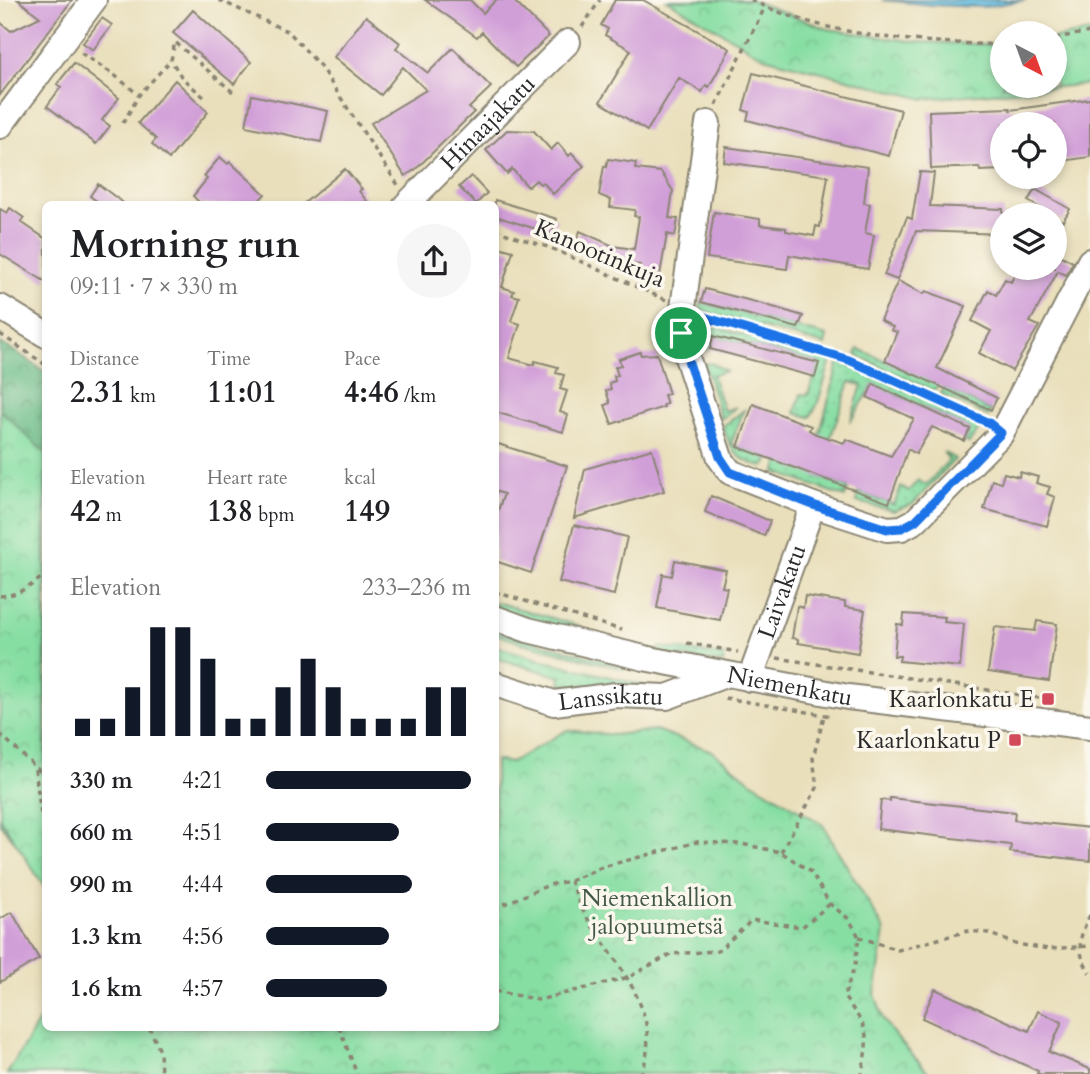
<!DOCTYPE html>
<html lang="en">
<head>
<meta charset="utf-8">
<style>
	body { margin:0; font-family:Cardo,serif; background:#f6f6f6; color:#202124; height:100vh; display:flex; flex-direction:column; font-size:26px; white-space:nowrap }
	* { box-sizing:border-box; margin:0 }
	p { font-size:23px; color:#757577 }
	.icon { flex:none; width:38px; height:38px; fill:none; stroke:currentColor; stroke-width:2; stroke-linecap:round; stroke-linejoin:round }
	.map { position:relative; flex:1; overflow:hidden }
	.side { position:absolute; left:42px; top:201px; width:457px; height:830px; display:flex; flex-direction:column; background:#fff; border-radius:10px; box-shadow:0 4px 10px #0003 }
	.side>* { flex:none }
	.needle { width:46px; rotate:139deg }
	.tools { position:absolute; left:990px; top:21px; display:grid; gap:14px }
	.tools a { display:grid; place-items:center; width:77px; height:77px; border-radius:50%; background:#fff; box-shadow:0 4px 10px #0003; font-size:35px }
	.pin { position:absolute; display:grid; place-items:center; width:60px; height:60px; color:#fff; margin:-30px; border:4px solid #fff; border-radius:50%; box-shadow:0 2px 7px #0007 }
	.round { display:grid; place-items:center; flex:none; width:74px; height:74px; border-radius:37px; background:#f6f6f6 }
	.headline { display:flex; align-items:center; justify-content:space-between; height:119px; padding:0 28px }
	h1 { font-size:38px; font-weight:700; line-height:52px }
	.metrics { display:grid; grid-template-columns:repeat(3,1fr); gap:10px; height:119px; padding:7px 28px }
	.metrics div { display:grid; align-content:center }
	.metrics b { font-size:30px; font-weight:700 }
	.metrics small { font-size:19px; font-weight:400 }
	.metrics p { font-size:19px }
	.chart { height:196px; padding:14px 28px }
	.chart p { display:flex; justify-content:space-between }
	.chart svg { width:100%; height:126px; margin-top:7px; stroke:#111827; stroke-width:6 }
	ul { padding:0 28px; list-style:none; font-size:23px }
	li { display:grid; grid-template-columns:112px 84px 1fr; align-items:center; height:52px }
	li i { height:18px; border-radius:9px; background:#111827 }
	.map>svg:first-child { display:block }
	.grass { fill:url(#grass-dots); stroke:#588467; stroke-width:2 }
	.forest { fill:url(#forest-crowns); stroke:#4c745a; stroke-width:2 }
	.park { fill:url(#park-crowns); stroke:#588467; stroke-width:2 }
	.water { fill:url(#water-waves); stroke:#477486; stroke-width:2 }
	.building { fill:#d19fd8 }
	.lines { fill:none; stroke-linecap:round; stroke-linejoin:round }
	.minor-casing { stroke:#8a8573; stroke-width:28 }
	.path { stroke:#8a8573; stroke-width:3.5; stroke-dasharray:5 5; stroke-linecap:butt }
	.minor { stroke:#fff; stroke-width:24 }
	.route-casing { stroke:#fff; stroke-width:14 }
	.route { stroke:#1a73e8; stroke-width:9 }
	.poi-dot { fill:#d1495b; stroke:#fbf7ec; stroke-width:2.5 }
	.labels { text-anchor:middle; stroke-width:7; stroke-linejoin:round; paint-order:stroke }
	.street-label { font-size:24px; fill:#2b2b2b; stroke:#fbf7ec }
	.poi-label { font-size:24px; fill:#2b2b2b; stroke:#fbf7ec; text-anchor:end }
	.park-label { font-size:24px; fill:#425849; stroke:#fbf7ec }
</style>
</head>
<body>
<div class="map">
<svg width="1090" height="1074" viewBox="0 0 1090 1074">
	<defs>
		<pattern id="grass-dots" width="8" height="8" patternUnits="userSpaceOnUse" patternTransform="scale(1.75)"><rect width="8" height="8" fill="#86dea3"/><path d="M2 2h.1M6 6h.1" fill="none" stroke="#74bf8c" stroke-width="1.8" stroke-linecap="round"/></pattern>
		<pattern id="forest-crowns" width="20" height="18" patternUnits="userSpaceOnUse" patternTransform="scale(1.75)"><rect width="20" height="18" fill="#6cbd89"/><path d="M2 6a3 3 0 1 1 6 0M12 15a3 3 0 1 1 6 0" fill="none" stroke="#599a70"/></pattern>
		<pattern id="park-crowns" width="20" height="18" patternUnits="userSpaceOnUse" patternTransform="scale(1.75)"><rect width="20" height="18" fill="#86dea3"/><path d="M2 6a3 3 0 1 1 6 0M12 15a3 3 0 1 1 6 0" fill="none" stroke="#74bf8c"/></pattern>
		<pattern id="water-waves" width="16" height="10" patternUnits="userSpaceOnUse" patternTransform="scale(1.75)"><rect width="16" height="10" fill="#63bde0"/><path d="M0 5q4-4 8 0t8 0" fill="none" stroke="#529ab6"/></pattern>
	</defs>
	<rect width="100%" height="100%" fill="#fbf7ec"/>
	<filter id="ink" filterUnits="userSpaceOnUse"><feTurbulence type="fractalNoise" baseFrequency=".0143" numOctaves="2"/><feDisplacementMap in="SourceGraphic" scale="14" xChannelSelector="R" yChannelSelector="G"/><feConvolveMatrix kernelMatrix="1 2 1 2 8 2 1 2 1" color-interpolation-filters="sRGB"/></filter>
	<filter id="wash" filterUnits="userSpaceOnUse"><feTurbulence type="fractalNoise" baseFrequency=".00686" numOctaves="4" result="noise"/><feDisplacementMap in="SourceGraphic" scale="28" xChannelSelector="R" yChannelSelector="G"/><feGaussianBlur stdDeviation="1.57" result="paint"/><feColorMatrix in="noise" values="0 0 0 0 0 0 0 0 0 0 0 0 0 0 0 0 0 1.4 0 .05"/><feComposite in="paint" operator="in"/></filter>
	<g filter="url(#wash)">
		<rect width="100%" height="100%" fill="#e9dfbb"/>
		<path class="grass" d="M701 302 827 336 825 345 700 310Z
			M698 322 831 360 817 405 810 417 795 413 801 394 808 395 819 363 714 336 710 349 701 350 695 334Z
			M858 349 939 384 934 391 856 355Z
			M839 361 853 367 983 424 969 443 964 441 970 429 874 384 850 422 862 385 850 382 817 476 848 488 845 497 776 472 778 462 812 463Z
			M704 363 713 364 726 371 712 375 724 411 736 407 721 419Z
			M944 387 991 411 988 416 941 394Z
			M744 410 731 444 768 458 767 463 763 467C736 459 731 452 723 426Z
			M943 452 955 459 913 504 894 511 857 502 858 492 894 505 901 487 909 491 918 480 926 485 949 460Z
			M495 602 580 626 578 633 495 609Z
			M495 631 626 666 625 669 522 643 495 634Z
			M495 646 545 661 651 687 600 688 560 684 561 677 495 658Z
			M660 647 724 656 723 663 658 653Z"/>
		<path class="forest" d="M0 343 21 355 46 373V851L25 854 0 824Z"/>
		<path class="park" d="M667 0H751L828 29 916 42 1003 45V86H1055V38L1090 32V84L924 99 764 57Z
			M0 410 45 453V888L0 818Z
			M567 730 614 735 656 730 712 751 751 781 822 824 885 931 875 994 883 1019 895 1036 930 1074H7L45 1011 46 1027H495V760L510 763Z"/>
		<path class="water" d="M882 0H1026L983 7 933 5Z"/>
		<g id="blocks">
			<path class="building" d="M18 0H72L0 95V22L11 31 40 17Z
				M425 0H470L483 13 496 0H513L549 36 516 67 482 32 477 37Z
				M615 0H643L730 49 709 87 706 85 702 92 679 78 647 131 600 102 631 50 605 35 608 29 601 25Z
				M193 10 251 62 234 84 173 33Z
				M366 16 400 43 396 48 428 73 453 48 491 87 469 108 474 112 416 169 405 176 371 123 426 90 403 67 381 95 334 57Z
				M102 18 112 25 93 50 83 43Z
				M74 63 119 98 102 120 110 126 96 144 47 106 61 87 57 84Z
				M753 73 901 110 889 156 747 120 749 112 743 110Z
				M175 80 208 112 169 159 152 144 156 139 138 123Z
				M252 95 328 111 321 142 246 126Z
				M1090 99V157L1055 162V124H1003L1001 170 980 171 979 167 931 169 929 111 1010 108V110Z
				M507 130 534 131 551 150 558 143 569 156 572 153 584 166 553 194 543 182 540 184 536 180 528 187 512 169 507 174 486 150Z
				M726 147 868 167 864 203 870 204 865 233 874 235 868 269 789 255 787 269 707 258 714 212 760 219V225L786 228V231L814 236 816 226 820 227 828 176 724 162Z
				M220 157 228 164 230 162 265 194 255 205H202L193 196 207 179 204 176Z
				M608 159 636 163 635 169 661 172 673 191 669 218 678 219 675 236 667 234 660 275 639 272 640 265 613 261 575 243 580 231 613 246 634 249 639 217 634 216 635 210 610 207 611 200 599 195 604 166 606 167Z
				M345 169 362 189 359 191 370 205H302Z
				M920 172 934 173 930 206 1003 209V234L916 231 897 280 884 275 907 217 912 219Z
				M471 176 487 193 476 204 459 187Z
				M98 184 126 205H102L90 196Z
				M1035 189 1070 209 1063 221 1028 201Z
				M495 200 557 219 552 234 495 216Z
				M10 208 24 218 21 222 46 239V282L0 254V209L7 213Z
				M495 246 513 251 502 287 514 291 512 295 519 297 511 321 520 324 509 358 534 365 535 361 558 367 556 373 564 375 560 389 567 391 560 412 568 415 563 432 495 412Z
				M1055 253 1073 262 1066 275 1058 271 1030 322 1039 326 1012 371 979 353 991 331 972 321 988 290 996 295 1005 279 1011 282 1018 268H1055Z
				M898 281 924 294 926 291 966 306 937 368 997 398 991 410 885 361 897 332 891 330 893 327 880 320Z
				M705 289 763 304 803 316 798 328 701 302Z
				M713 336 819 363 815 377 710 349Z
				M640 352 641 355 657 354 669 394 664 395 667 404 663 405 664 407 612 424 605 405 610 403 606 391 611 389 609 383 615 381 614 376 618 375 615 367 621 365 619 359Z
				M873 384 970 429 964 441 932 427 916 454 908 449 889 503 738 447 753 404 811 426 809 430 816 434 844 443 846 439 891 456 914 419 867 397Z
				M495 443 567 466 531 573 495 561V518L504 494 495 491Z
				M652 449 664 491 574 518 585 469Z
				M1020 472 1038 477 1036 483 1050 487 1047 494 1055 497 1047 526 984 509 992 480 1001 483 1004 473 1019 477Z
				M711 496 770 521 764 536 705 512Z
				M574 525 627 537 614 595 559 582Z
				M675 560 726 570 722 587 727 588 720 620 657 608 663 574 672 576Z
				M805 596 845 602V607L865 610 858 653 798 643V639L792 638 797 606 803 608Z
				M904 614 945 617 944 622 964 624 960 667 899 661 900 656H894L897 624 903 625Z
				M1037 621 1057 624 1049 681 988 672 995 627 1035 631Z
				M890 798 1015 812 1014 820 1090 828V861L1010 852 1011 845 878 829 881 800 890 801Z
				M12 912 39 959 0 982V919Z
				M935 989 1029 1031 1038 1011 1062 1022 1049 1052 1090 1069V1074H1037L1038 1071 922 1018Z"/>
		</g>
	</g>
	<g filter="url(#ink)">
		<use href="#blocks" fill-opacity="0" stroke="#8a8573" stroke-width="2"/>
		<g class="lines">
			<g class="minor-casing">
				<g id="minor">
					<path d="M708 123 683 308 682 333 686 354 720 458 730 472 813 505 887 529 902 528 915 521 1001 434 1090 261"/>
					<path d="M0 126 94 0"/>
					<path id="s1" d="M406 205 568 42"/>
					<path d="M0 307 46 335"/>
					<path id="s2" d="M495 618 528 630 644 658 848 697 1090 727"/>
					<path id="s3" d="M750 679 813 505"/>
					<path id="s4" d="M495 684 554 703 616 695 667 697 725 675"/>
				</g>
			</g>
			<path class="path" d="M219 0 289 32 320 66 398 185
				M751 0C830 38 916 42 1003 45
				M582 27 600 0
				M1055 38 1090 32
				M81 53 113 74 139 95
				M204 97 182 78 171 60 175 42 234 93
				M716 105 765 7
				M123 123 139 95 171 60
				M495 230 551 248 666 300
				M701 316 849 360 985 422
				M0 334 46 365
				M495 592 622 630
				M0 596C19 595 31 586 46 574
				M687 643 738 652
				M777 658 1053 700
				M725 698 831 716
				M0 734 46 777
				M35 769 41 814 46 823
				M781 852 817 788 813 758 824 716
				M570 881 602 867 697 842 741 844 781 852 811 872 830 904 849 919 859 937 855 964 844 997C870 1032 869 1031 862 1074
				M495 908 549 885 570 881C576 892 579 905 586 916 615 964 666 1013 641 1074
				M1090 915C1078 939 1076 950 1090 973
				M859 937 898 950 968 931 988 933 1015 944 1049 949 1090 946
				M495 991 539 1000 629 977 671 954 718 951 752 920 802 927 830 904
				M149 1027 160 1051 161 1074
				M339 1027 357 1074"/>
			<use href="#minor" class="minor"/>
		</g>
	</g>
	<g class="lines" filter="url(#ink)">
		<g class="route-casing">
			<path id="route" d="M683 308 694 314 849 360 989 423 1001 433 915 521 902 528 887 529 813 505 730 472 720 457 686 354 681 333Z"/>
		</g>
		<use href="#route" class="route"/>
	</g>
	<g class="poi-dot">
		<rect x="1041" y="692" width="14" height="14" rx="3.5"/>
		<rect x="1008" y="733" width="14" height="14" rx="3.5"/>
	</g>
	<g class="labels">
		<g class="street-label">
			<text dy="8" stroke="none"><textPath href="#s1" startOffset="116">Hinaajakatu</textPath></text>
			<text transform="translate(600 253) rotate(23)" y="8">Kanootinkuja</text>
			<text dy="8" stroke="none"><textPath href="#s3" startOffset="93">Laivakatu</textPath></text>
			<text dy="8" stroke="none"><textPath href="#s2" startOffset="303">Niemenkatu</textPath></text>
			<text dy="8" stroke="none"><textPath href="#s4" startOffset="119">Lanssikatu</textPath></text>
		</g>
		<g class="poi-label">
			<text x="1034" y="707">Kaarlonkatu E</text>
			<text x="1001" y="748">Kaarlonkatu P</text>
		</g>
		<g class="park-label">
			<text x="657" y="906">Niemenkallion<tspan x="657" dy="28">jalopuumetsä</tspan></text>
		</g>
	</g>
</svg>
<div class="tools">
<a><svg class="needle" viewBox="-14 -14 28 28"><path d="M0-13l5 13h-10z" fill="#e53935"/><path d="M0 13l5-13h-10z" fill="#757577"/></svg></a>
<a><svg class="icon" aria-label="locate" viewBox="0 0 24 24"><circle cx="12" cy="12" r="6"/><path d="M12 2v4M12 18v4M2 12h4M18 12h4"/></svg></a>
<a><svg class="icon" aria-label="layers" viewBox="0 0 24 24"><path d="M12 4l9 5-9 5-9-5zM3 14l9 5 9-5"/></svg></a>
</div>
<div class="pin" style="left:681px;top:333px;background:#1e9e55"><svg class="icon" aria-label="arrive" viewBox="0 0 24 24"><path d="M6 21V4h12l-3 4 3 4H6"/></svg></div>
<section class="side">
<div class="headline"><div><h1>Morning run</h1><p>09:11 · 7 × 330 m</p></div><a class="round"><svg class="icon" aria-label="share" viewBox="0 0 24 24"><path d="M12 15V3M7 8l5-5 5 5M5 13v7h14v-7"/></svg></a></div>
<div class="metrics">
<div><p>Distance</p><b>2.31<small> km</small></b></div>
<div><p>Time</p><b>11:01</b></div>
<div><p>Pace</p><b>4:46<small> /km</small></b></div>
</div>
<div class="metrics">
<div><p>Elevation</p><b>42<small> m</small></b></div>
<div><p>Heart rate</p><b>138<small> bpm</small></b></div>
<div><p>kcal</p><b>149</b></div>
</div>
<div class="chart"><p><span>Elevation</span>233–236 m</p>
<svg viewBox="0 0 160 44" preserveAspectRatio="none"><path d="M5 44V38M15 44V38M25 44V27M35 44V6M45 44V6M55 44V17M65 44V38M75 44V38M85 44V27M95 44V17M105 44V27M115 44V38M125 44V38M135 44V38M145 44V27M155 44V27"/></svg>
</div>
<ul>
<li><b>330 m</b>4:21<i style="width:100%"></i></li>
<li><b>660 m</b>4:51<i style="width:65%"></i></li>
<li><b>990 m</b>4:44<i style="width:71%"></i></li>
<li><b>1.3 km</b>4:56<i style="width:60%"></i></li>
<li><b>1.6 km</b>4:57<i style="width:59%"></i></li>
</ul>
</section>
</div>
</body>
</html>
